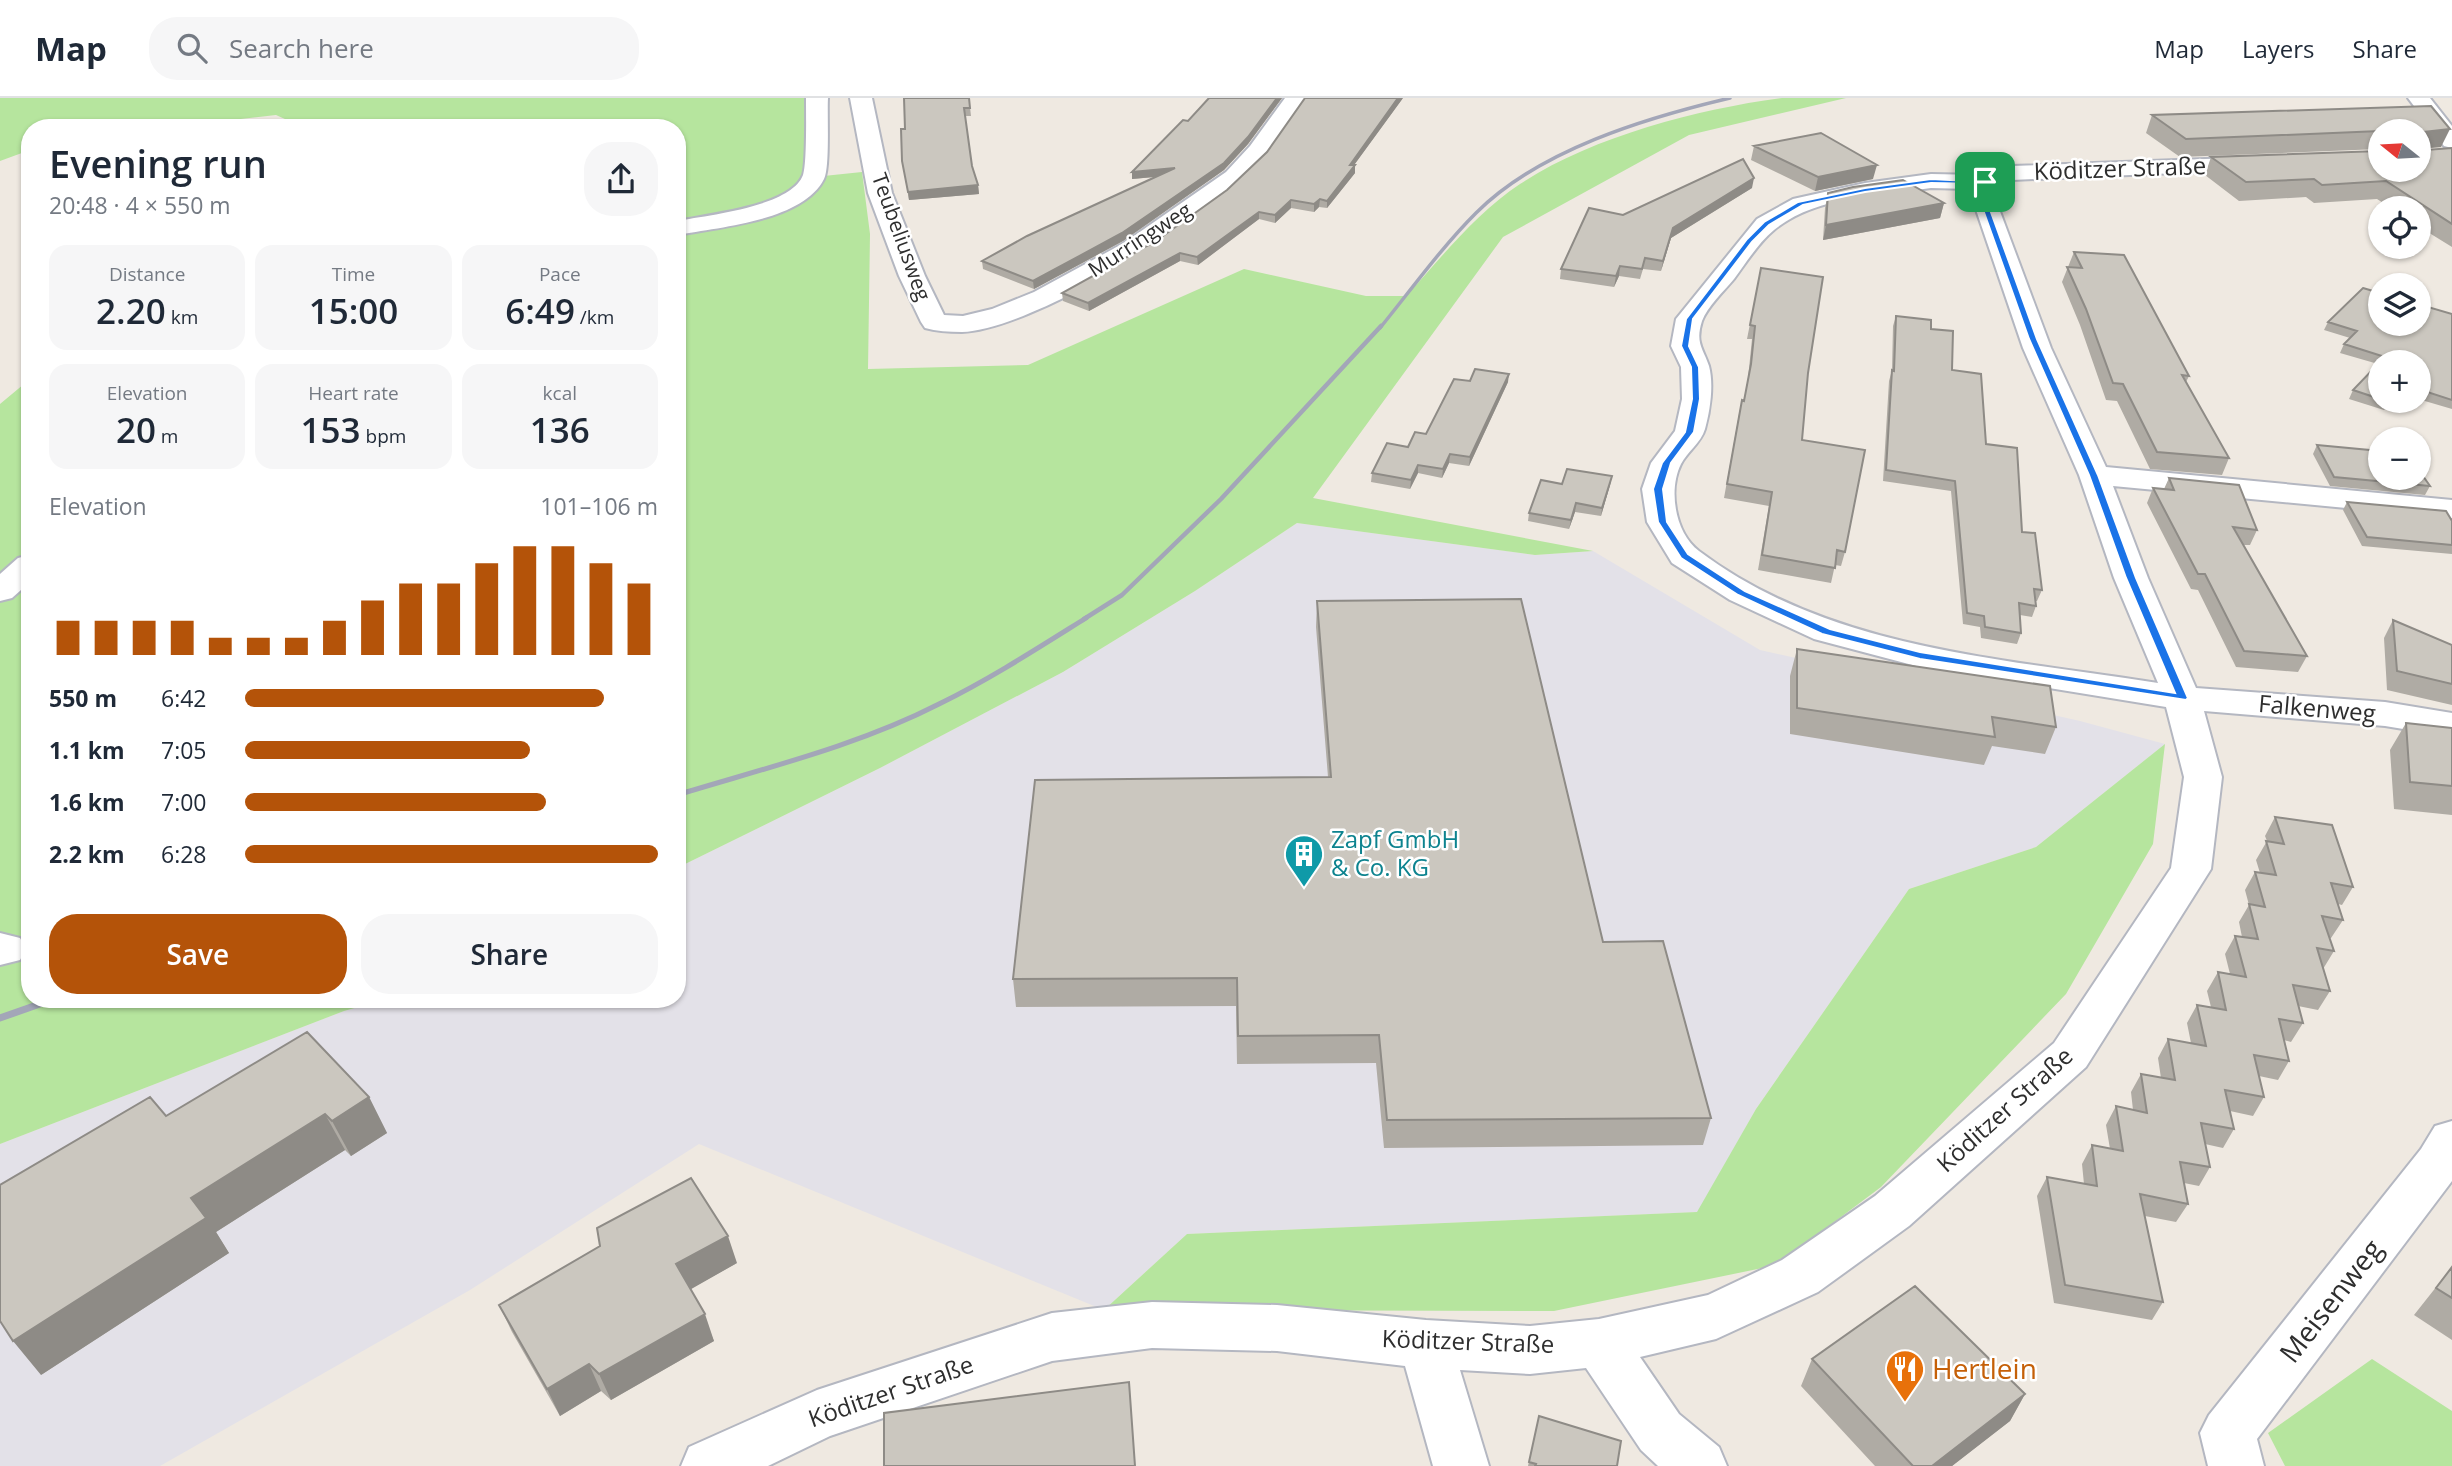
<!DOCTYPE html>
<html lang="en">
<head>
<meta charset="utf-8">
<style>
	body { margin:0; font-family:"Open Sans",sans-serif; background:#f6f6f7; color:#1f2937; height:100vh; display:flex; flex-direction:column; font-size:26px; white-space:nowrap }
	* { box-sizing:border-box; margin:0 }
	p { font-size:23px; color:#747a83 }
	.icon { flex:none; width:38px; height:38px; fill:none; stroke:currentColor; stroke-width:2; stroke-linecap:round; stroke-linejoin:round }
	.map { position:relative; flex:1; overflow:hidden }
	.sheet { position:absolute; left:21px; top:21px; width:665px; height:889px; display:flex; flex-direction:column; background:#fff; border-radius:28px; box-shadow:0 2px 5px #0004 }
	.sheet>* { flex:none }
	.needle { width:46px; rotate:288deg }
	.controls { position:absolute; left:2368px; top:21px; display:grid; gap:14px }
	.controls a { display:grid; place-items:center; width:63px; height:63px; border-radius:50%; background:#fff; box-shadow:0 2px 5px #0004; font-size:35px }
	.pin { position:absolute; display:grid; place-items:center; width:60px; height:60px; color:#fff; margin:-30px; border-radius:14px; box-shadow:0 4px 10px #0006 }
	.round { display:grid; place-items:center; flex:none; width:74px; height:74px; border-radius:28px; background:#f6f6f7 }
	.headline { display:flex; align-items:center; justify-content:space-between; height:119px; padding:0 28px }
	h1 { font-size:38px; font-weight:600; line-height:52px }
	.metrics { display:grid; grid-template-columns:repeat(3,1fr); gap:10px; height:119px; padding:7px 28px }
	.metrics div { display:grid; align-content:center; border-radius:18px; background:#f6f6f7; text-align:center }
	.metrics b { font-size:35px; font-weight:600 }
	.metrics small { font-size:19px; font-weight:400 }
	.metrics p { font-size:19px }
	.chart { height:196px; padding:14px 28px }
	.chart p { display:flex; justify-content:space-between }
	.chart svg { width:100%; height:126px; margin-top:7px; stroke:#b45309; stroke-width:6 }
	.button { display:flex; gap:14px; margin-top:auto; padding:14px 28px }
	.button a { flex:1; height:80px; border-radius:28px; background:#b45309; color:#fff; font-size:28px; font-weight:600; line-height:80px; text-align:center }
	.button a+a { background:#f6f6f7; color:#1f2937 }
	ul { padding:0 28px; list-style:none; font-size:23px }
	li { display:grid; grid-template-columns:112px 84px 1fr; align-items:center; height:52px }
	li i { height:18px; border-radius:9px; background:#b45309 }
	header { display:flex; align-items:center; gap:42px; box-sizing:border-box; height:98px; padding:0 35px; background:#fff; border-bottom:2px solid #e0e1e3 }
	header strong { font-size:33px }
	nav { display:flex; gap:38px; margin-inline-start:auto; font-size:24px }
	.search { width:490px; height:63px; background:#f6f6f7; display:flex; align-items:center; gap:18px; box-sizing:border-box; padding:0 24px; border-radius:28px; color:#747a83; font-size:26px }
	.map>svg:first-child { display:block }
	.industrial { fill:#e3e1e8 }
	.green { fill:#b6e59e }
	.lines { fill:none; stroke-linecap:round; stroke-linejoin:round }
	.street-casing { stroke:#b4b7c1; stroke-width:4 }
	.street { fill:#fff; fill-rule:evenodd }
	.rail-far3 { stroke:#a3a6b8; stroke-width:3.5 }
	.rail-far2 { stroke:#a3a6b8; stroke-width:4.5 }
	.rail-far1 { stroke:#a3a6b8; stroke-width:5 }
	.rail { stroke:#a3a6b8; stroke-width:7 }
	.wall { fill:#afaba4 }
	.shaded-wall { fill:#8e8b86 }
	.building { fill:#cbc7bf; stroke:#8e8b86; stroke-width:2 }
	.route { fill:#1a73e8; stroke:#fff; stroke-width:2; fill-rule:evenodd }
	.labels { text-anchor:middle; stroke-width:5; stroke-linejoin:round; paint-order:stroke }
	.far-street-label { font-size:21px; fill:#2e2e2e; stroke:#fff }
	.street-label { font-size:24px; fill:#2e2e2e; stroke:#fff }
	.culture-label { font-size:24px; fill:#0d838f; stroke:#fff; text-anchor:start }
	.near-street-label { font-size:28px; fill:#2e2e2e; stroke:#fff }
	.near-food-label { font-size:28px; fill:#c56008; stroke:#fff; text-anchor:start }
</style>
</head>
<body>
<header>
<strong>Map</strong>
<div class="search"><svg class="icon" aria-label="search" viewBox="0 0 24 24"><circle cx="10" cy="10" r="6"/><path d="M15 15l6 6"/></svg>Search here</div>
<nav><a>Map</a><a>Layers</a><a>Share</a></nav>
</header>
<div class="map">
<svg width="2452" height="1368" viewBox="0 0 2452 1368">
	<rect width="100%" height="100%" fill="#efe9e1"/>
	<path class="industrial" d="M1297 425 1535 457 1593 453 1760 552 2080 623 2165 646 2036 749 1909 791 1756 1011 1698 1114 1187 1136 1104 1212 699 1046 470 1192 160 1368H0V1046L344 913 386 901H677V770L880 670 1063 574 1195 493Z"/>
	<path class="green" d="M0 0H817L814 79 862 74 870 136 868 271 1028 267 1244 171 1366 198H1406C1442 159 1476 115 1520 86 1591 39 1698 11 1782 0 1802 0 1825 0 1846 0L1689 37 1503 139 1313 400 1593 453 1535 457 1297 425 1195 493 1063 574 880 670 677 770V30H453L441 21 406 30H305L276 17 161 30H30V52L0 63Z
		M30 281V456L0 481V306Z
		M30 467V901H386L344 913 0 1046V493Z
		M2165 646 2153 746 2066 896 1881 1089 1777 1167 1554 1213 1104 1212 1187 1136 1697 1114 1756 1011 1909 791 2036 749Z
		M2372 1261 2452 1313V1368H2285L2268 1335Z"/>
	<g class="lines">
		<g class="street-casing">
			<path id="street" d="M806 0H828C827 16 830 70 824 81 803 123 719 129 677 137V123C707 117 791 109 803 77 807 65 806 16 806 0Z
				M850 0H872L892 95 925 178 944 217 963 218 992 211 1034 194 1124 145 1226 74 1250 48 1285 0H1307C1289 26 1272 55 1249 77 1201 127 1030 232 962 234 949 234 936 233 925 230L921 224 899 178 868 95Z
				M2408 0H2430L2452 28V50L2444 48Z
				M2261 59 2269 61 2272 66 2269 71 2012 82 2000 84 1992 92 2051 250 2106 369 2452 402V420L2113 388 2148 480 2196 590 2385 604 2452 615V639L2385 628 2204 613 2222 679 2211 771 2086 969 1909 1128 1818 1194 1716 1241 1640 1259 1679 1316 1719 1349 1727 1368H1658L1641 1352 1586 1270 1530 1276 1460 1272 1489 1368H1433L1405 1268 1277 1253 1152 1250 1052 1263 830 1338 768 1368H681L689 1349 817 1292 1052 1215 1152 1204 1277 1207 1426 1222 1530 1228 1599 1221 1708 1197 1782 1162 1875 1098 2054 945 2171 770 2184 679 2166 609 1920 569 1814 541 1730 502 1672 465 1647 424 1642 391 1651 365 1675 333 1682 301 1681 269 1671 248 1676 221 1757 121 1793 101 1865 85 1931 76 1981 77 1985 73 2012 68ZM1931 90 1969 91 2023 250 2079 377 2114 480 2158 585C2002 560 1830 552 1699 453 1675 435 1668 392 1681 366 1687 354 1701 345 1705 331 1710 313 1714 287 1709 268 1703 250 1695 245 1702 223 1707 209 1724 193 1734 181 1746 165 1758 145 1774 132 1815 98 1881 97 1931 90Z
				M30 457V484L12 500 0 503V476L18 460Z
				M0 835 20 840 26 851 20 862 0 867Z
				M2452 1023V1083L2257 1341 2264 1368H2208L2200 1335 2209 1317 2421 1051 2435 1028Z"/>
		</g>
		<use href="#street" class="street"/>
		<path class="rail-far3" d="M1380 230C1411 192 1441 150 1476 115 1539 52 1645 20 1730 0"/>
		<path class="rail-far2" d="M1084 521 1122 497 1221 401 1381 228"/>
		<path class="rail-far1" d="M677 697C765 670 857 648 939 606 990 581 1038 550 1086 520"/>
		<path class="rail" d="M0 920 54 901"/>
	</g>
	<path class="wall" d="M969 0 971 18H965L972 68 978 87 979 96 909 102 902 63 905 31Z
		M1209 0H1282L1248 46 1224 72 1123 143 1034 191 983 171 982 163 1155 79 1132 81V74L1188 23Z
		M1403 0 1354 67H1355V75L1327 110 1319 109 1314 114 1291 110 1275 125 1259 121 1198 167 1180 163 1089 213 1063 203 1062 195 1156 143Z
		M2431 8 2441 49 2425 50 2426 52 2452 50V149L2418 128V110H2391L2377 101 2314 105 2306 99 2239 103 2205 77 2211 59 2380 72 2418 33H2380V51L2180 59 2146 35 2152 17Z
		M1754 48 1873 81 1815 93 1751 62Z
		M1752 90 1671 140 1661 173 1643 171 1640 181 1619 178 1614 189 1560 181 1561 171 1623 117Z
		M1828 95 1944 105 1940 120 1823 142 1825 110Z
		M2074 154 2189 278 2186 284 2229 360 2222 377 2150 371 2117 303 2106 302 2080 227 2062 184Z
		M1761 170 1808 275 1802 342 1845 454 1841 468 1835 467 1831 485 1758 472 1769 408 1724 400 1739 316 1742 302H1744L1748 280 1752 241H1747Z
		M2452 216V311L2418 301V264H2380V303H2392L2384 312 2349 301 2353 292 2378 266 2340 255 2344 246 2350 240 2324 232 2328 224Z
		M1896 218 1931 231 1952 272 1986 346 2022 434 2042 492 2037 503H2036V508L2032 519 2020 517 2021 535 2017 546 1981 540 1980 529 1963 526 1951 393 1883 383 1889 283 1892 272 1893 228Z
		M1470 283 1508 284 1469 368 1449 365 1442 380 1418 375 1410 391 1371 384 1372 375 1426 336Z
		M2317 347 2430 388 2425 397 2330 388 2313 356Z
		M1612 378 1610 387 1601 418 1575 414 1569 431 1528 423 1529 415Z
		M2169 380 2257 432 2250 447H2243L2307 558 2298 574 2236 569 2198 492 2191 491 2147 405 2153 390 2164 391Z
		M2347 404 2452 423V456L2362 448 2343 412Z
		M1317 503 1603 844 1711 1020 1703 1047 1384 1050 1376 965 1237 966 1236 908 1016 909 1013 881 1328 679 1316 529Z
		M2393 522 2452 547V607L2387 592 2384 540Z
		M1797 551 2056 629 2045 656 1992 648 1984 667 1790 636V578Z
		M2406 625 2452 630V717L2394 711 2390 652Z
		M2275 719 2353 789 2342 807 2338 806 2343 822 2331 840H2330L2334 853 2323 871 2330 893 2318 912 2298 908 2303 925 2291 944 2284 942 2289 963 2278 982 2259 978 2264 999 2253 1018 2230 1013 2234 1031 2223 1050 2205 1046 2210 1069 2199 1088 2184 1085 2188 1106 2176 1124 2145 1118 2163 1204 2152 1222 2054 1205 2037 1098 2047 1079 2084 1086 2082 1066 2092 1047 2110 1051 2106 1027 2116 1008 2133 1012 2131 994 2141 976 2161 980 2158 960 2168 941 2191 945 2187 925 2197 907 2211 909 2207 893 2218 874 2230 876 2225 856 2235 838 2242 839 2239 824 2249 807 2245 792 2255 774 2260 775 2256 762 2267 743 2265 738Z
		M369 999 387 1035 351 1058 345 1052 216 1134 229 1155 41 1277 166 1018Z
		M737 1165 690 1191 714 1243 611 1302 601 1293 560 1318 512 1234 499 1207Z
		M2452 1169V1242L2414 1217Z
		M1812 1261 2025 1296 2010 1323 1952 1368H1875L1801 1288Z
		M1539 1318 1617 1368H1528Z"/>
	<path class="shaded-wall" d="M1277 0H1282L1248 46 1224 72 1123 143 1034 191 1033 183Z
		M1398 0H1403L1349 74 1350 67Z
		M2450 31 2441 49 2418 51 2424 34Z
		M1355 67V75L1327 110V103Z
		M1877 67 1873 81 1815 93 1818 79Z
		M1175 70V77L1132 81V74Z
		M1754 80 1752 90 1671 140 1661 173 1663 163 1673 130Z
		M978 87 979 96 909 102 908 94Z
		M1320 101 1319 109 1314 114V106Z
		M1291 102V110L1275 125V117Z
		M1944 105 1940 120 1823 142 1826 127Z
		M1259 114V121L1198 167 1197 159Z
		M1180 155V163L1089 213 1088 205Z
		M1620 168 1619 178 1614 189 1616 178Z
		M1509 276 1508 284 1469 368 1470 359Z
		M1450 356 1449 365 1442 380 1443 371Z
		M1418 367V375L1410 391 1411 382Z
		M1612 378 1610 387 1601 418 1602 410Z
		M1576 405 1575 414 1569 431 1571 422Z
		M369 999 387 1035 351 1058 332 1023Z
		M325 1016 345 1052 216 1134 229 1155 41 1277 13 1243 191 1100Z
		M728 1138 737 1165 686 1194 676 1166Z
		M705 1216 714 1243 611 1302 599 1276Z
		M589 1266 601 1293 560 1318 547 1291Z
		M2025 1296 2010 1323 1952 1368H1932Z"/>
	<path class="building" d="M904 0H969L970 10H964L972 68 978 87 908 94 902 63 901 31H905Z
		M1209 0H1277L1248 39 1224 65 1122 135 1033 183 982 163 1027 138 1175 70 1132 74 1183 22 1188 23Z
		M1305 0H1398L1350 67H1355L1327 103 1320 101 1314 106 1291 102 1275 117 1259 114 1197 159 1180 155 1088 205 1062 195 1156 143 1227 92 1267 54Z
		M2431 8 2450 31 2424 34 2423 49 2426 52 2452 50V126L2386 83 2322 87 2314 81 2246 84 2211 59 2380 53V72H2418V33H2380L2186 41 2152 17Z
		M1821 35 1877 67 1818 79 1754 48Z
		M1743 61 1754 80 1673 130 1663 163 1645 160 1642 171 1620 168 1616 178 1561 171 1589 110 1623 117Z
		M1903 82 1944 105 1826 127 1828 95 1853 89Z
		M2074 154 2124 157 2189 278 2182 277 2229 360 2157 354 2123 286 2113 285 2086 211 2067 169 2082 170Z
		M1761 170 1823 179 1808 275 1802 342 1865 352 1845 454 1837 452 1835 470 1762 457 1772 394 1727 386 1742 302 1744 303 1751 266 1755 228 1750 227Z
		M2363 190 2380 195V226H2418V206L2452 216V302L2418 291V264H2380L2385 259 2344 246 2357 233 2328 224Z
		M1896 218 1931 222V231L1953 233 1952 272 1981 276 1986 346 2017 350 2022 434 2035 435 2042 492 2034 491 2036 508 2019 505 2021 535 1985 529 1984 518 1967 515 1955 383 1886 372 1892 272 1894 273Z
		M2380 264V301L2353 292Z
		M1475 271 1509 276 1470 359 1450 356 1443 371 1418 367 1411 382 1372 375 1387 345 1408 349 1415 334 1426 336 1454 281 1470 283Z
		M2317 347 2380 353V380H2418V371L2430 388 2334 379Z
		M1567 371 1612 378 1602 410 1576 405 1571 422 1529 415 1541 382 1562 386Z
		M2169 380 2239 387 2257 432 2233 429 2307 558 2244 553 2205 476H2198L2153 390 2174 392Z
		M2347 404 2446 413 2452 423V447L2367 439Z
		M1521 501 1603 844 1663 843 1711 1020 1387 1022 1379 937 1238 938 1237 880 1013 881 1035 682 1331 679 1317 503Z
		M2393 522 2452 547V586L2397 573Z
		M1797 551 2050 588 2056 629 1992 619 1995 639 1797 610Z
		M2406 625 2452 630V688L2410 684Z
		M2275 719 2332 727 2353 789 2331 785 2343 822 2322 818 2334 853 2317 850 2330 893 2293 887 2303 925 2279 921 2289 963 2254 957 2264 999 2225 992 2234 1031 2201 1025 2210 1069 2180 1064 2188 1106 2140 1096 2163 1204 2065 1187 2047 1079 2097 1088 2092 1047 2123 1053 2116 1008 2147 1015 2141 976 2175 982 2168 941 2206 948 2197 907 2226 912 2218 874 2246 879 2235 838 2258 841 2249 806 2265 809 2255 774 2276 777 2266 743 2284 746Z
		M307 934 369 999 332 1023 325 1016 191 1100 206 1120 13 1243 0 1223V1087L150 999 166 1018Z
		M691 1080 728 1138 676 1166 705 1216 599 1276 589 1266 547 1291 499 1207 600 1148 597 1130Z
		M2452 1169V1200L2436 1190Z
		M1915 1188 2025 1296 1932 1368H1913L1812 1261Z
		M1129 1284 1135 1368H884V1315Z
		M1539 1318 1621 1343 1617 1368H1535L1536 1366 1529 1364Z"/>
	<path class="route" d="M1931 81 1988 84 1983 92 2037 241 2098 377 2136 480 2188 600 2186 602 1920 561 1822 536 1738 497 1681 460 1658 424 1653 391 1662 365 1685 334 1692 301 1691 269 1681 248 1686 221 1747 141 1764 124 1798 104 1865 90ZM1931 85 1980 86 1976 92 2029 241 2089 377 2126 480 2175 595 1920 554 1830 531 1745 493 1688 456 1667 424 1663 391 1671 365 1694 334 1700 301 1699 269 1689 248 1693 221 1752 144 1769 127 1803 107 1865 94Z"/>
	<defs>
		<g id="building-pin" transform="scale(2.0125)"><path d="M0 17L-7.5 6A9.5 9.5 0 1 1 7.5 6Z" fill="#0f9aa8" stroke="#fff"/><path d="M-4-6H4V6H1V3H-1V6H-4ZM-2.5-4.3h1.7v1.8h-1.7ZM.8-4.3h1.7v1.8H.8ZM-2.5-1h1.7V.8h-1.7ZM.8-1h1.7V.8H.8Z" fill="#fff"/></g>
		<g id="restaurant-pin" transform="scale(2.0125)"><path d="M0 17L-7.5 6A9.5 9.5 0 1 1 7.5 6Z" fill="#e8710a" stroke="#fff"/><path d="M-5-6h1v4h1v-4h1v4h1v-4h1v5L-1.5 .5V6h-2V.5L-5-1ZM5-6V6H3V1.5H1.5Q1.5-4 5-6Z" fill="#fff"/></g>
	</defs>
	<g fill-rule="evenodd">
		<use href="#building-pin" x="1304" y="756"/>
		<use href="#restaurant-pin" x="1905" y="1271"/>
	</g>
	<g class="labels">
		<g class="far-street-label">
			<text transform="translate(901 139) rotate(70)" y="7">Teubeliusweg</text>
			<text transform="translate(1140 142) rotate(-33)" y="7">Murringweg</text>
		</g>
		<g class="street-label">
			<text transform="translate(2120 71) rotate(-2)" y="8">Köditzer Straße</text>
			<text transform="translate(2317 611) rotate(5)" y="8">Falkenweg</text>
			<text transform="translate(2005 1012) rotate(-42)" y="8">Köditzer Straße</text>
			<text transform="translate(1468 1244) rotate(2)" y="8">Köditzer Straße</text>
			<text transform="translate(891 1294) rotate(-19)" y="8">Köditzer Straße</text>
		</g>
		<g class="culture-label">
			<text x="1331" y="750">Zapf GmbH<tspan x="1331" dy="28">&amp; Co. KG</tspan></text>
		</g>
		<g class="near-street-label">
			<text transform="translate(2331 1203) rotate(-52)" y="10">Meisenweg</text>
		</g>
		<g class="near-food-label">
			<text x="1932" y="1281">Hertlein</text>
		</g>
	</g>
</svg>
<div class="controls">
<a><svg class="needle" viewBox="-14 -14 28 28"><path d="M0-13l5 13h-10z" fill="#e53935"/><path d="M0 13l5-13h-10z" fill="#747a83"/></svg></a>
<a><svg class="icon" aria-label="locate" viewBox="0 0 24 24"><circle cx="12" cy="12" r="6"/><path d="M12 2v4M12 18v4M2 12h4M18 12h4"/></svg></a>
<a><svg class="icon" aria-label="layers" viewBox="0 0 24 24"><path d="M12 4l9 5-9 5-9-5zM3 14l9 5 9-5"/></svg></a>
<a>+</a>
<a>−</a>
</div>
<div class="pin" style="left:1985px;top:84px;background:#1e9e55"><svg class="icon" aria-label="arrive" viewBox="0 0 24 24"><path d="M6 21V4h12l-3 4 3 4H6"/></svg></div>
<section class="sheet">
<div class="headline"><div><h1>Evening run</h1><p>20:48 · 4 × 550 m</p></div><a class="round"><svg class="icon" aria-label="share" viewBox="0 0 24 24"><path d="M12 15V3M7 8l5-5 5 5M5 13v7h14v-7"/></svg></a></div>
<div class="metrics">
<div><p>Distance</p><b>2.20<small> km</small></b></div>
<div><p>Time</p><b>15:00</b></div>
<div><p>Pace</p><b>6:49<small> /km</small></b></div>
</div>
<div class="metrics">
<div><p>Elevation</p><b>20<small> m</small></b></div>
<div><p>Heart rate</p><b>153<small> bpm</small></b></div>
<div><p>kcal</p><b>136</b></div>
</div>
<div class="chart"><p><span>Elevation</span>101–106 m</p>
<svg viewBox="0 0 160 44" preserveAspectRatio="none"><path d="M5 44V32M15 44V32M25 44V32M35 44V32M45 44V38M55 44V38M65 44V38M75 44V32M85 44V25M95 44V19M105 44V19M115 44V12M125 44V6M135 44V6M145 44V12M155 44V19"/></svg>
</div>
<ul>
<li><b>550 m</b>6:42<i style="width:87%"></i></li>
<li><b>1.1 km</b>7:05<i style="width:69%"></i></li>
<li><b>1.6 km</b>7:00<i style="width:73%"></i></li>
<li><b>2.2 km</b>6:28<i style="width:100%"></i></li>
</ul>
<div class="button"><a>Save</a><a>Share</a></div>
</section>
</div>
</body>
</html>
